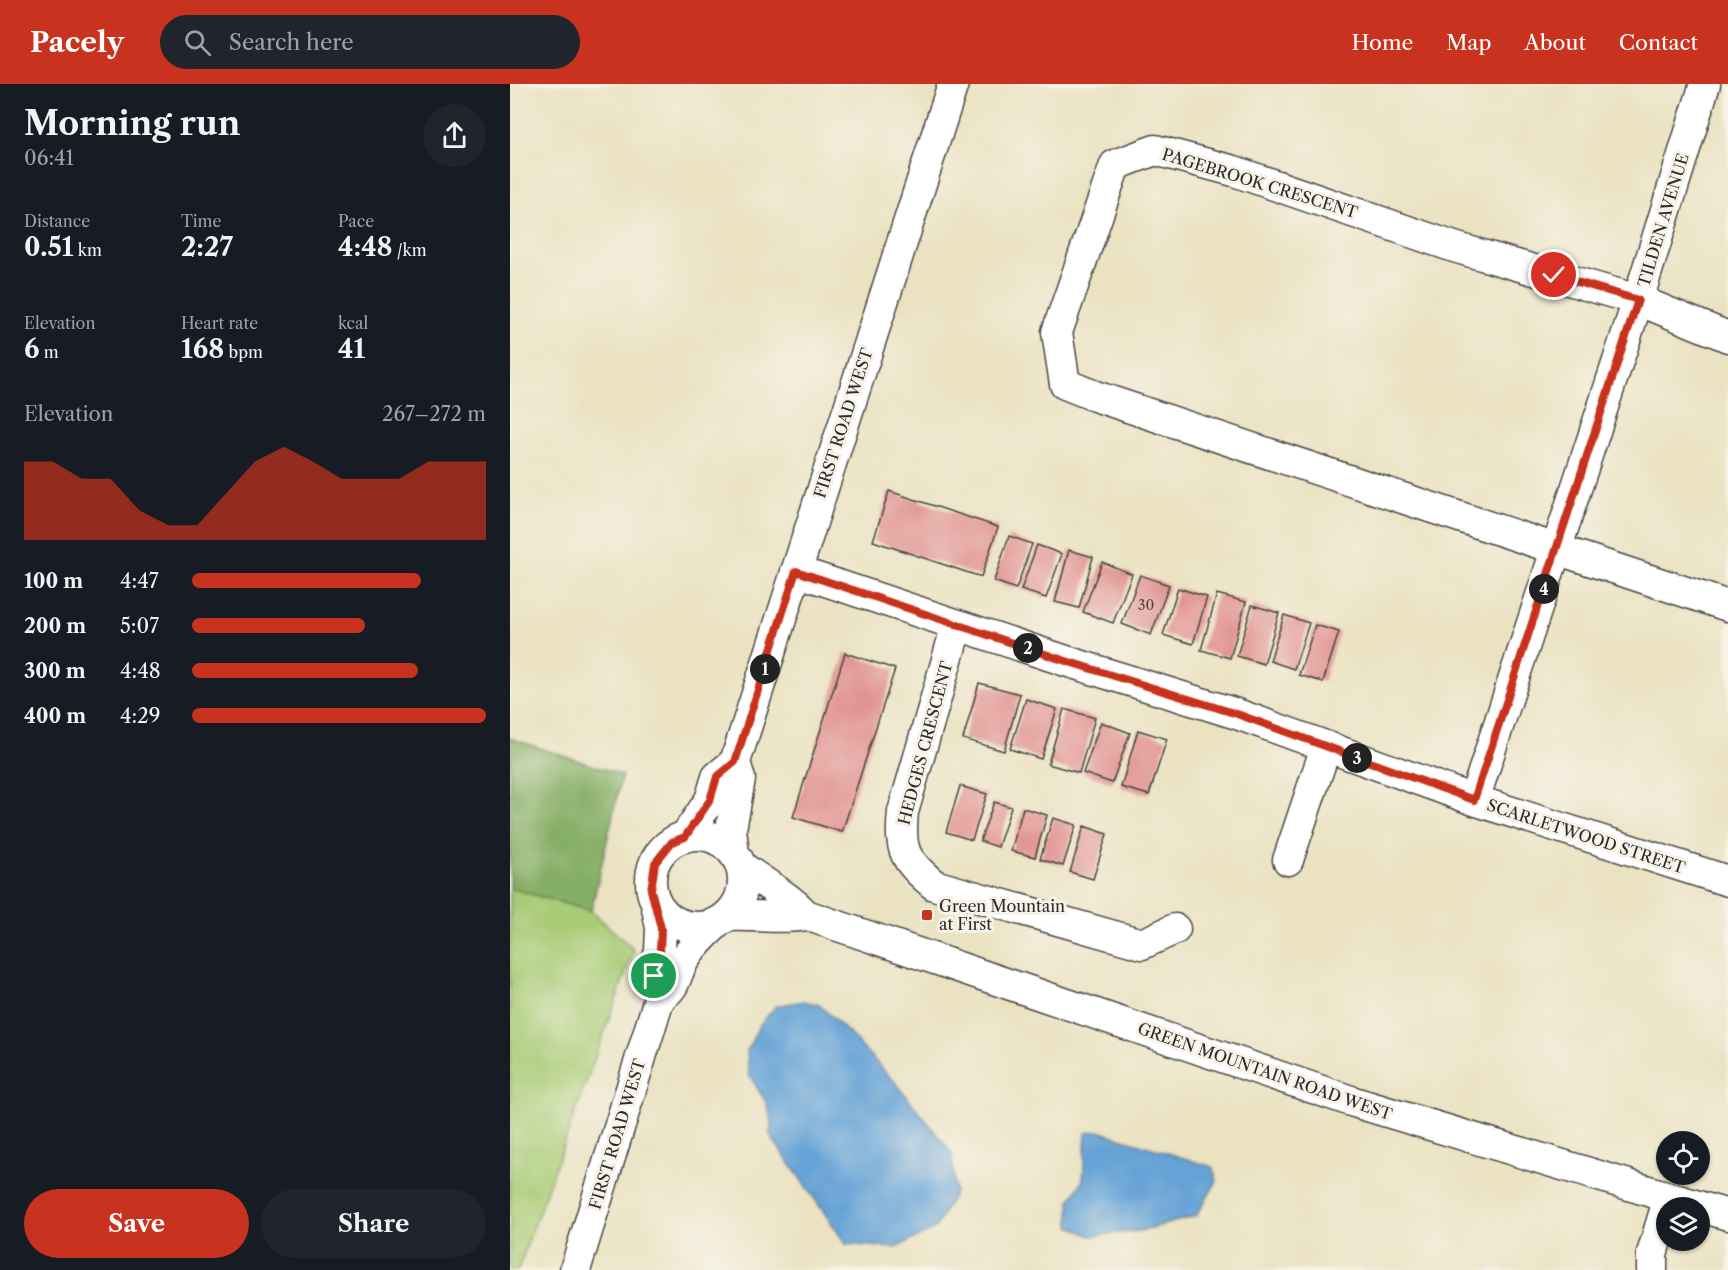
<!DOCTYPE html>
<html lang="en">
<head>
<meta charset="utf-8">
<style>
	body { margin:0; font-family:"Libre Caslon Text",serif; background:#20242c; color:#f1f3f6; height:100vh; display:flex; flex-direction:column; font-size:22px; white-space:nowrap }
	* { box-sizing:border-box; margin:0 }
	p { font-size:20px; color:#9ea1a6 }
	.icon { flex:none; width:33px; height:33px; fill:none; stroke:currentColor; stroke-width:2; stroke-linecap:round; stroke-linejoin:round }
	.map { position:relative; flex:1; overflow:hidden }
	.details { display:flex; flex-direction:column; background:#171b24; width:510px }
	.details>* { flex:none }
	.buttons { position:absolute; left:1146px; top:1047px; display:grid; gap:12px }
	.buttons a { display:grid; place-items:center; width:54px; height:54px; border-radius:50%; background:#171b24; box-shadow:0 2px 4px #0004; font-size:30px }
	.pin { position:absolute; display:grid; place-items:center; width:51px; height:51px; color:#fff; margin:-26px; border:3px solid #fff; border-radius:50%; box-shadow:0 2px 6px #0007 }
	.km { position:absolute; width:30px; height:30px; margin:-15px; border-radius:50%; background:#222; color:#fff; font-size:16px; line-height:30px; text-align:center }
	.round { display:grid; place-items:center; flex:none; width:63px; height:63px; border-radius:32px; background:#20242c }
	.headline { display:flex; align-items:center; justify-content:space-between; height:102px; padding:0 24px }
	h1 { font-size:33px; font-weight:700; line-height:45px }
	.stats { display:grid; grid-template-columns:repeat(3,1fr); gap:9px; height:102px; padding:6px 24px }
	.stats div { display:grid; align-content:center }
	.stats b { font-size:26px; font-weight:700 }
	.stats small { font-size:16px; font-weight:400 }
	.stats p { font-size:16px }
	.chart { height:168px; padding:12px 24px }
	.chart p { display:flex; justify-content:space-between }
	.chart svg { width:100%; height:108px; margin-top:6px; fill:#c8321e; opacity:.7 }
	.button { display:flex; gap:12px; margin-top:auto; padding:12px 24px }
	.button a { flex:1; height:69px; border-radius:36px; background:#c8321e; color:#fff; font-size:24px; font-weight:700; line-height:69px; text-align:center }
	.button a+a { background:#20242c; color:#f1f3f6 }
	ul { padding:0 24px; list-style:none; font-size:20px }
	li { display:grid; grid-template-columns:96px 72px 1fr; align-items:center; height:45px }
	li i { height:15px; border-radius:8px; background:#c8321e }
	header { display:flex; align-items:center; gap:36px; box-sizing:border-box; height:84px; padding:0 30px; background:#c8321e; color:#fff }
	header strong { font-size:28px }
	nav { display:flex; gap:33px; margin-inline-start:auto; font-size:21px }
	.search { width:420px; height:54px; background:#20242c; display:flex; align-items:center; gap:15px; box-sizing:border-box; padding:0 21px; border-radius:33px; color:#9ea1a6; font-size:22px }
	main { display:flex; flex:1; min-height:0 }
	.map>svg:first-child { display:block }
	.green { fill:#a8cb74; stroke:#6a7b50; stroke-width:1.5 }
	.forest { fill:#86af66; stroke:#586d48; stroke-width:1.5 }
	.water { fill:#65a2d6; stroke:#486680; stroke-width:1.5 }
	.building { fill:#e08f8d }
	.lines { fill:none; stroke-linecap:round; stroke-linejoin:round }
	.minor-casing { stroke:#484642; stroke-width:33 }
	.minor { stroke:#fff; stroke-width:30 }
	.route-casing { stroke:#fff; stroke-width:12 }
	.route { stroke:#c8321e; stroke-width:8 }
	.poi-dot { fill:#c8321e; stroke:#f7f3e8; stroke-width:2 }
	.labels { text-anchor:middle; stroke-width:6; stroke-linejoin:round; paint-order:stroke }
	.number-label { font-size:14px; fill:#584444 }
	.street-label { font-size:16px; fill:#2b2b2b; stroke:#f7f3e8 }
	.poi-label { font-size:16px; fill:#2b2b2b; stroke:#f7f3e8; text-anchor:start }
</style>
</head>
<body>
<header>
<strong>Pacely</strong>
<div class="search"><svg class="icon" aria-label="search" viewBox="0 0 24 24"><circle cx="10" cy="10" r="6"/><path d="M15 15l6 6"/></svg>Search here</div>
<nav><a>Home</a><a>Map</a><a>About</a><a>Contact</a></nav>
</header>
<main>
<section class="details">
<div class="headline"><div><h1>Morning run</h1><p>06:41</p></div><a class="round"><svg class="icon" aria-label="share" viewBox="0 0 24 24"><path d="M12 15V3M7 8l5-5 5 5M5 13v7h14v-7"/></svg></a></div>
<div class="stats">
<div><p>Distance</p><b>0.51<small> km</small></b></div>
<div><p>Time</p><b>2:27</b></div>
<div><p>Pace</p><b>4:48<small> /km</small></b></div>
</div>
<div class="stats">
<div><p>Elevation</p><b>6<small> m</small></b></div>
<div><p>Heart rate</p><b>168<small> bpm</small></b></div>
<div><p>kcal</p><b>41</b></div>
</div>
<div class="chart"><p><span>Elevation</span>267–272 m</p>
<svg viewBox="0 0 160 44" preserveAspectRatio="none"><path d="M0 44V12L10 12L20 19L30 19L40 32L50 38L60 38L70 25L80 12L90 6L100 12L110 19L120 19L130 19L140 12L150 12L160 12V44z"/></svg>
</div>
<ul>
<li><b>100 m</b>4:47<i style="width:78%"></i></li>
<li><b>200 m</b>5:07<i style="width:59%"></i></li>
<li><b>300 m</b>4:48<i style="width:77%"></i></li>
<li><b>400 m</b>4:29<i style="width:100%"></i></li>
</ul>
<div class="button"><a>Save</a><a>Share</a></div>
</section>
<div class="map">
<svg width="1218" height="1186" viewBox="0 0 1218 1186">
	<rect width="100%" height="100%" fill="#f7f3e8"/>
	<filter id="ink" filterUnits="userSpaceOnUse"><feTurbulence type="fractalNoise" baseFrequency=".0167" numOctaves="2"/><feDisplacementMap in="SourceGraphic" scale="12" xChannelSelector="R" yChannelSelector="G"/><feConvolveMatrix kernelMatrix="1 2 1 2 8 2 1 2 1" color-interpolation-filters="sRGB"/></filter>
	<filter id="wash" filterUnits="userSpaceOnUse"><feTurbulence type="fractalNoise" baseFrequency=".008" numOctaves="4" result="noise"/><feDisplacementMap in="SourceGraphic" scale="24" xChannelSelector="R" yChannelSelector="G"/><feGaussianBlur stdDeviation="1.35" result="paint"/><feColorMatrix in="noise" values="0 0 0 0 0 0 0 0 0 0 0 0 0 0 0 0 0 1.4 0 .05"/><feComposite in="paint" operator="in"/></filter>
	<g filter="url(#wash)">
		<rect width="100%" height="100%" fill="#eae2c1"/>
		<path class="green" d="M0 804 81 827 124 866 8 1186H0Z"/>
		<path class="forest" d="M0 654 112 691 81 827 0 804Z"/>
		<path class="water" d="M294 917 309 921 331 941 385 998 442 1069 445 1108 425 1145 385 1164 336 1160 260 1051 261 1035 256 1018 239 991 237 967 249 942 266 922Z
			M588 1047 703 1083 707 1097 686 1132 630 1147 581 1152 560 1142V1117L573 1096 576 1049Z"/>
		<g id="blocks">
			<path class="building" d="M379 407 488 443 471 493 363 457Z
				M499 452 522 460 506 505 484 497Z
				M527 461 552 470 536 514 511 506Z
				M559 466 583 473 569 524 545 518Z
				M592 478 622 490 603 539 573 528Z
				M630 491 659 501 641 551 612 540Z
				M668 504 697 513 683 560 653 551Z
				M707 510 736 518 720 574 691 566Z
				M742 521 769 529 754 580 727 572Z
				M774 531 799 539 784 585 760 577Z
				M805 541 829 548 813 598 789 591Z
				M335 569 385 585 332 748 283 733Z
				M469 599 510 610 494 667 453 655Z
				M516 615 547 625 531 675 500 665Z
				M554 625 585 634 569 689 538 680Z
				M591 638 620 649 602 699 573 689Z
				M628 646 657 655 639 711 611 703Z
				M450 702 477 710 462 756 436 748Z
				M484 718 501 723 488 763 470 757Z
				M513 724 537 731 525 773 501 767Z
				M543 734 566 741 553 782 530 775Z
				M574 742 597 750 583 795 560 788Z"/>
		</g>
	</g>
	<g filter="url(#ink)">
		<use href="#blocks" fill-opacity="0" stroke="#484642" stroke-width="1.5"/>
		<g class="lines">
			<g class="minor-casing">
				<path id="minor" d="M1218 253 1128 216 944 163 724 87 645 66 605 81 547 248 555 300 585 312 1218 522
					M286 487 556 577 727 630 964 716 1218 797
					M447 541 393 728C389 768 395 776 424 801L632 860 665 845
					M964 716 1128 216 1195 0
					M141 797a46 46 0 1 1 92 0a46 46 0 1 1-92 0Z
					M175 753 200 716 207 693 225 678 443 0
					M224 770 221 745 230 695 225 678
					M778 776 816 663
					M231 782C253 799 277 811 296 831L844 1018 1218 1131
					M217 832C245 830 270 836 296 831
					M149 915C169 900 163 895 174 876 183 862 194 851 206 840
					M65 1186 149 915 143 892 150 867 151 844 146 819
					M1142 1186V1170L1159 1113"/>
			</g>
			<use href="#minor" class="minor"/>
		</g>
	</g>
	<g class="lines" filter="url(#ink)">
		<g class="route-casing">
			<path id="route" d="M144 892 150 867 151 844 141 806 145 779 162 758 175 753 200 716 207 693 225 678 286 487 556 577 727 630 964 716 1128 216 1044 191"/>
		</g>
		<use href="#route" class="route"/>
	</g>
	<rect class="poi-dot" x="411" y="825" width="12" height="12" rx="3"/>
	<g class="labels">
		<g class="number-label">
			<text x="636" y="526">30</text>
		</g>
		<g class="street-label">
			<text transform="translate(750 99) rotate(17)" y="6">PAGEBROOK CRESCENT</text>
			<text transform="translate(1153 136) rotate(-73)" y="6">TILDEN AVENUE</text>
			<text transform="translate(333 339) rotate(-72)" y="6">FIRST ROAD WEST</text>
			<text transform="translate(415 659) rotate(-75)" y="6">HEDGES CRESCENT</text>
			<text transform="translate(1076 752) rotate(18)" y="6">SCARLETWOOD STREET</text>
			<text transform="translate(755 987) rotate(19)" y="6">GREEN MOUNTAIN ROAD WEST</text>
			<text transform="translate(107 1050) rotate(-73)" y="6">FIRST ROAD WEST</text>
		</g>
		<g class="poi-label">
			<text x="429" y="828">Green Mountain<tspan x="429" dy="18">at First</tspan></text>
		</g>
	</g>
</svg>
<div class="buttons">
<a><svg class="icon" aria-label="locate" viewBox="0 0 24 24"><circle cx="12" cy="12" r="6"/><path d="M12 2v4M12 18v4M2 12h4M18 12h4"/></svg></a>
<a><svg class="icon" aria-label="layers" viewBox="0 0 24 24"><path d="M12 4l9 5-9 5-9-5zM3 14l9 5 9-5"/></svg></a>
</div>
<div class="pin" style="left:144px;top:892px;background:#1e9e55"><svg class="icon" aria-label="arrive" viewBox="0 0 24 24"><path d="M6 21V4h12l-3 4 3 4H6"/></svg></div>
<div class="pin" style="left:1044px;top:191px;background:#d93025"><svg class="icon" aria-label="check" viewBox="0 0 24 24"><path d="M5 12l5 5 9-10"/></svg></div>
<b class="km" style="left:255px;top:585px">1</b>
<b class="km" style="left:518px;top:564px">2</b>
<b class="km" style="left:847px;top:674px">3</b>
<b class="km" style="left:1034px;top:505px">4</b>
</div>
</main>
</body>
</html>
